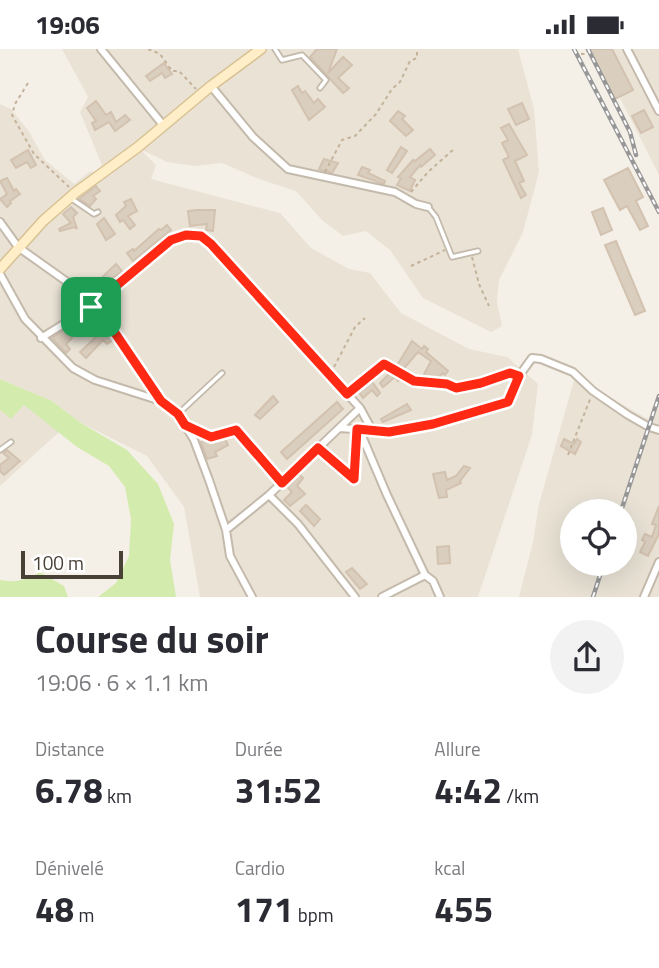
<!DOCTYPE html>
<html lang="fr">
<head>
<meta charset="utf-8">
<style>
	body { margin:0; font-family:"Titillium Web",sans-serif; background:#f2f2f3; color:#2b2b33; height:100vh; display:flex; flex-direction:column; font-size:26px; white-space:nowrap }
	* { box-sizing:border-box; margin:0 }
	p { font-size:23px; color:#7c7c81 }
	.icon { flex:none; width:38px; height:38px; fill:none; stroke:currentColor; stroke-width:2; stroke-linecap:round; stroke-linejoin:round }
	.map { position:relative; height:548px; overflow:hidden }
	.sheet { display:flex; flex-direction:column; background:#fff; flex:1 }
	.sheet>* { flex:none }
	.fabs { position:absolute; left:560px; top:450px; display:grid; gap:14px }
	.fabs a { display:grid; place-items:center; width:77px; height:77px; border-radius:50%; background:#fff; box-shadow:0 7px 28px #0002; font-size:35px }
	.scale { position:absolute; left:21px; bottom:18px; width:102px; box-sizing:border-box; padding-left:7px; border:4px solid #494036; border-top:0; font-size:19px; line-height:24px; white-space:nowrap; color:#494036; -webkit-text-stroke:5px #fff; paint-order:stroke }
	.pin { position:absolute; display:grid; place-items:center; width:60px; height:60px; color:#fff; margin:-30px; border-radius:14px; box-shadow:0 4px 10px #0006 }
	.round { display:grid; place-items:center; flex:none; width:74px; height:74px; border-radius:37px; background:#f2f2f3 }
	.overview { display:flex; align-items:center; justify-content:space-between; height:119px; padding:0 35px }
	h1 { font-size:38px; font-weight:700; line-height:52px }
	.stats { display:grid; grid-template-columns:repeat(3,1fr); gap:10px; height:119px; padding:7px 35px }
	.stats div { display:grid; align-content:center }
	.stats b { font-size:35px; font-weight:700 }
	.stats small { font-size:19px; font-weight:400 }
	.stats p { font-size:19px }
	.status { display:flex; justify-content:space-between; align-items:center; height:49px; padding:0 35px; background:#fff; direction:ltr }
	.status svg { height:19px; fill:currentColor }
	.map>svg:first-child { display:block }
	.residential { fill:#e9e2d5; fill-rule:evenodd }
	.green { fill:#d4ebae }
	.building { fill:#dacebf; stroke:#d2c2af; stroke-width:2 }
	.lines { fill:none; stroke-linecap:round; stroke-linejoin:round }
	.service-casing { stroke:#c4baac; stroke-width:7 }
	.minor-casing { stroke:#c4baac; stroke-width:10 }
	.secondary-casing { stroke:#d8c294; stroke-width:12 }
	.path { stroke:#c4b29a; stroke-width:2; stroke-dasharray:3.5 3.5; stroke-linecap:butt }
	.service { stroke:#fff; stroke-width:3.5 }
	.minor { stroke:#fff; stroke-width:6 }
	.secondary { stroke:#ffeec7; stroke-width:9 }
	.rail-casing { stroke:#979797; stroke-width:4.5 }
	.rail { stroke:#fff; stroke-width:2; stroke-dasharray:5; stroke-linecap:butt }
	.route-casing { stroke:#fff; stroke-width:14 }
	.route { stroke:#ff2914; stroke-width:9 }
</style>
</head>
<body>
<div class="status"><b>19:06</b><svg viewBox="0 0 49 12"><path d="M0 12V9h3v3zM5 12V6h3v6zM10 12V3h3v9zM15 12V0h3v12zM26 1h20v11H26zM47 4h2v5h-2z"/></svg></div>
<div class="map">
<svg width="659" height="548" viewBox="0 0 659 548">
	<rect width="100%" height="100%" fill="#f5f0e7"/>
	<path class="residential" d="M62 0H518L534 60 539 123 523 183 499 231 497 252 502 277 491 283 423 249 390 201 366 182 343 187 322 171 296 142 259 130 222 114 195 117 167 113 140 100 156 116 151 130 280 164 311 199 349 220 370 224 401 264 469 300 507 308 538 335 532 386 478 548H200L184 458 147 407 81 374 52 352 0 330V55L11 60 28 81 45 111 74 135 89 123 104 121 80 63 88 48Z
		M595 0H659V126Z
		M576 324 597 341 653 373 659 355V548H519L533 493 539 455ZM572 462H625V514H572Z
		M24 355 59 383 0 437V361L11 370Z"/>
	<path class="green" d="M0 330 52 352 81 374 127 401 158 435 174 475 170 511 176 548H98L116 534 129 507 131 470 125 438 109 417 77 398 24 356 11 370 0 361Z
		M40 523 64 537 68 548H0V531C16 534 27 531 40 523Z"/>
	<path class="building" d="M317 0H337L328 24 343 8 352 16 338 29 349 39 346 42 343 44 310 8Z
		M589 0H612L633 41 615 50Z
		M164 14 172 25 165 29 162 24 150 32 146 27Z
		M298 37 302 44 305 42 314 54 318 50 325 58 309 71 292 41Z
		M96 52 106 66 111 63 116 73 125 66 130 71 115 82 109 73 95 81 92 74 96 72 87 59Z
		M522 54 529 70 516 76 508 60Z
		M644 61 653 78 641 84 632 67Z
		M398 62 405 67 402 70 413 81 406 87 390 72Z
		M509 75 527 106 515 112 524 132 519 134 526 146 521 149 503 111 509 108 502 94 508 91 501 79Z
		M401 98 407 102 392 124 387 121Z
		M430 100 435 106 421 118 420 116 410 128 415 131 410 142 397 136 401 129 398 128 413 111 415 112Z
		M28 101 36 116 31 119 27 113 16 119 11 111Z
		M324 110 338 114 332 124 319 120Z
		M362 118 370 121 368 124 385 132 384 135 358 126Z
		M628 119 643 148 636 152 648 177 640 181 627 157 620 161 604 131Z
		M7 129 14 142 16 140 20 145 10 152 11 154 7 158 0 150 7 145 0 132Z
		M96 137 100 142 93 147 96 150 90 157 79 150Z
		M131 150 137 162 128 167 135 176 130 180 123 171 120 173 116 166 126 157 124 153Z
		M71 158 77 164 73 168 77 180 75 178 60 182 59 180 71 174 63 165Z
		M603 159 612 181 601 186 592 163Z
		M196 161H215L213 182 206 181 207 175 190 177 188 162Z
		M104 169 115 185 106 191 97 175Z
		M167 176 171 181 133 212 127 204 133 200 134 202 159 180 161 181Z
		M616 192 645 262 635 266 605 196Z
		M116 215 122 222 97 241 93 237Z
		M94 266 113 291 107 295 103 291 86 309 80 303 98 286 87 273Z
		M66 280 72 289 66 295 70 300 66 304 52 289Z
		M412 292 422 300 424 297 428 300 426 303 448 322 445 326 443 324 433 335 422 329 431 312 418 303 399 325 403 328 398 332 395 328 383 338 380 334 392 322 393 323Z
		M370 330 380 344 377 347 372 341 363 349 359 343 368 336 366 334Z
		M273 347 278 353 260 370 255 366Z
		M337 353 343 360 287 410 281 403Z
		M407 355 411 361 383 373 381 370Z
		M221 381 228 396 215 403 217 407 207 410 201 393 213 388 212 383Z
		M564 390 574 395 577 390 581 393 575 405 561 397Z
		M7 401 20 412 4 426 0 422V416L9 409 3 404Z
		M464 417 470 419 460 432 461 434 446 441 447 448 439 449 433 425 445 423 447 431 456 427Z
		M299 425 303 429 297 437 305 445 290 457 284 451 292 443 287 438Z
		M306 456 320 470 314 477 300 462Z
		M659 457V485L648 507 640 503 645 493 642 491 645 485 652 488 656 476 652 475Z
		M449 497 450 514 438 515 437 498Z
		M352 519 367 535 360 540 346 523Z"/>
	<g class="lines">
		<g class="service-casing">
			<path id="service" d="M275 0 282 11 302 6 326 31 320 39
				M72 150 94 165 98 163
				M428 158 436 168 452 208 478 202
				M178 365 222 324
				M0 401 11 393"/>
		</g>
		<g class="minor-casing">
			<path id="minor" d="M101 0 163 76
				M627 0 659 62
				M211 37 253 88 288 120 395 143 416 155 428 158
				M0 173 18 198 70 235 85 258 98 261 111 278 161 352
				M0 225 25 270 73 319 95 331 161 352 178 365 194 391 209 431 226 481 230 507 252 548
				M41 289 91 258 171 191C188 185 196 183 211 195L360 359 269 446
				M360 359 372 381
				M340 379 389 383 433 375 508 353 519 327 532 309 541 310 573 323 593 342 628 366 649 378 659 381
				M359 380 387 446 425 526 433 532 440 548
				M226 481 269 446 298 475 355 548
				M382 548 425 526
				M644 548 659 513"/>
		</g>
		<g class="secondary-casing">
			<path id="secondary" d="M0 220 43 172 75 144 138 98 211 37 261 0"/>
		</g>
		<path class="path" d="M148 0 160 5 172 22H179L196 40
			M581 5H585L588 0
			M28 34 15 55 12 66 34 105 69 138
			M325 123 342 91 355 87 376 65 392 40 400 33 410 12 417 9V0
			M411 143 428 123 454 100
			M472 208 479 235 489 257
			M411 217 445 201
			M334 318 355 278 365 269
			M353 340 385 315 414 332 447 335 456 339 514 325
			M197 382 211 388 235 381 276 428
			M322 402 354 431 356 392
			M568 406 591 348"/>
		<use href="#service" class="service"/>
		<use href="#minor" class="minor"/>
		<use href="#secondary" class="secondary"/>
		<g class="rail-casing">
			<path id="rail" d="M574 0 659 163
				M588 0 630 83 636 106
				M621 462 659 347
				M593 548 604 514"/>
		</g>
		<use href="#rail" class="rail"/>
	</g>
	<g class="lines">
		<g class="route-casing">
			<path id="route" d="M186 186 201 187 211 195 347 345 384 315 414 332 447 335 456 339 481 334 510 324 519 327 508 353 433 375 389 383 357 380 354 430 318 399 282 434 236 381 211 388 185 376 178 365 161 352 111 278 97 261 91 258 171 191Z"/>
		</g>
		<use href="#route" class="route"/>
	</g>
</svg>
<div class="fabs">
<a><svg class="icon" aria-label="locate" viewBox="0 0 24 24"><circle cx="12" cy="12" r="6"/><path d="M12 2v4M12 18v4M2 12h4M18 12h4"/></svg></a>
</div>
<div class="scale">100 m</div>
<div class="pin" style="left:91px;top:258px;background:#1e9e55"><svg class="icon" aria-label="arrive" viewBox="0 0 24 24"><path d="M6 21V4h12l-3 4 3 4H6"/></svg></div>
</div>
<section class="sheet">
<div class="overview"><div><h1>Course du soir</h1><p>19:06 · 6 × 1.1 km</p></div><a class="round"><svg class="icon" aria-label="share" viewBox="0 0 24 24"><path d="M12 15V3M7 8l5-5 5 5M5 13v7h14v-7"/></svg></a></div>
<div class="stats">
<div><p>Distance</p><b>6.78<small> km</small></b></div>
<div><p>Durée</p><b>31:52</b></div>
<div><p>Allure</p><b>4:42<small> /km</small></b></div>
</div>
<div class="stats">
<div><p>Dénivelé</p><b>48<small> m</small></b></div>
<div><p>Cardio</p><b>171<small> bpm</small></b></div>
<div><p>kcal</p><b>455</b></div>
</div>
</section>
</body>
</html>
